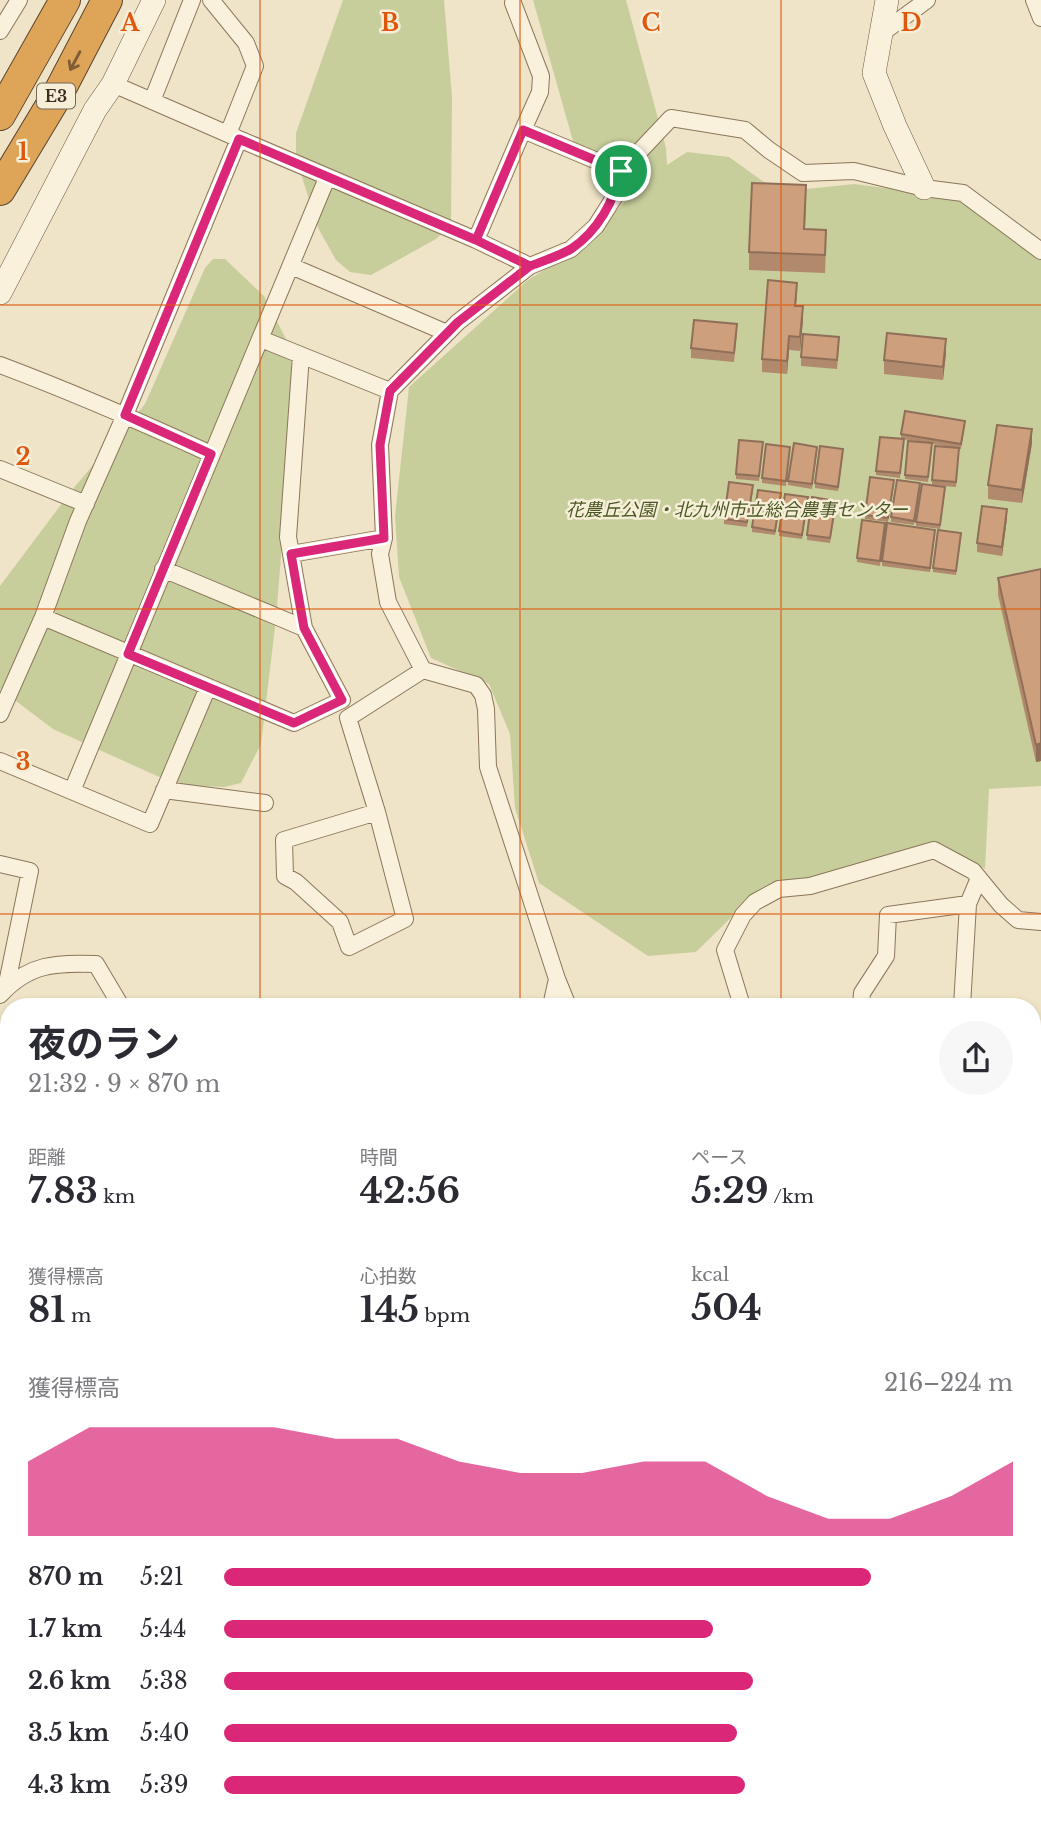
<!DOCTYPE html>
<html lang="ja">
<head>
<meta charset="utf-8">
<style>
	body { margin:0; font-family:"Libre Baskerville","Noto Sans JP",serif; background:#f7f7f7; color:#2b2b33; height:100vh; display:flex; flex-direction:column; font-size:26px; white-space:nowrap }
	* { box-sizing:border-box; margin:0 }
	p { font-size:23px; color:#7c7c81 }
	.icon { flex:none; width:38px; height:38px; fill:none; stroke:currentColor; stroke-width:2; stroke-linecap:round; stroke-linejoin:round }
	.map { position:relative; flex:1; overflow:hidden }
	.details { position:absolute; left:0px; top:998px; width:1041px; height:831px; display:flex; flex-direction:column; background:#fff; border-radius:28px 28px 0 0; box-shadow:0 4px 10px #0003 }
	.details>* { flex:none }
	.pin { position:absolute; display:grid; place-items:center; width:60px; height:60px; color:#fff; margin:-30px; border:4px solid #fff; border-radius:50%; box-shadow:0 2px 7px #0007 }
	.round { display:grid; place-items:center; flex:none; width:74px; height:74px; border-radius:37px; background:#f7f7f7 }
	.summary { display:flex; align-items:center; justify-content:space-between; height:119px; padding:0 28px }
	h1 { font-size:38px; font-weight:700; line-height:52px }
	.stats { display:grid; grid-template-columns:repeat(3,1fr); gap:10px; height:119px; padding:7px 28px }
	.stats div { display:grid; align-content:center }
	.stats b { font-size:35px; font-weight:700 }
	.stats small { font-size:19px; font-weight:400 }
	.stats p { font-size:19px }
	.chart { height:196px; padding:14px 28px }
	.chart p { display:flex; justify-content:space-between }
	.chart svg { width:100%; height:126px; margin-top:7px; fill:#db2777; opacity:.7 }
	ul { padding:0 28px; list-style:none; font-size:23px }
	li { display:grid; grid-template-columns:112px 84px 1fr; align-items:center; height:52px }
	li i { height:18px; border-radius:9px; background:#db2777 }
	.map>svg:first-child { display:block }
	.green { fill:#c8ce9b }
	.water { fill:#a8c3bb; stroke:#6f9289; stroke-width:2 }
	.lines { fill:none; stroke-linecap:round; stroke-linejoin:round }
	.street-casing { stroke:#8b765c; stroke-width:18 }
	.secondary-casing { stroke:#6d573f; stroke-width:24 }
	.primary-casing { stroke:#594430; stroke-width:28 }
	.highway-casing { stroke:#594430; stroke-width:32 }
	.street { stroke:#f9f1db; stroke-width:16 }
	.secondary { stroke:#f9f1db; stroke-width:23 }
	.primary { stroke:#f2d9a0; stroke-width:26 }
	.highway { stroke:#dea458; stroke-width:30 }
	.wall { fill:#b1896c }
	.shaded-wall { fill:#906f58 }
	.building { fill:#ce9f7d; stroke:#906f58; stroke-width:2 }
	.oneway { stroke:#7d5d36 }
	.route-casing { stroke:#fff; stroke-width:14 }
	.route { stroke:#db2777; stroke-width:9 }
	.grid { fill:none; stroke:#df570d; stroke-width:2; stroke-opacity:0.55 }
	.labels { text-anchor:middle; stroke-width:5; stroke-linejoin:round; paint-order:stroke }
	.shield { fill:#f6eed7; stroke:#746757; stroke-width:2 }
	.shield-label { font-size:16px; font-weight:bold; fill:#3c2d20 }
	.park-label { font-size:18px; font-style:italic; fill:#4b5826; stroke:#f6eed7 }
	.grid-label { font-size:23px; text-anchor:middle; font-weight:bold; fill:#df570d; stroke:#f6eed7; stroke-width:5; stroke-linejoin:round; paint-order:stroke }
</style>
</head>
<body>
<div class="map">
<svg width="1041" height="1828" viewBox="0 0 1041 1828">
	<rect width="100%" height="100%" fill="#efe4c7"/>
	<path class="green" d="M343 0H444L452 97 451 224 436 239 371 275 350 272 336 260 318 228 296 158V133Z
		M533 0H626L666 148 667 165 687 152 729 157 778 192 854 184 960 198 1041 252V786L989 789 985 869 939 845 815 882 787 880 747 902 696 952 648 956 539 883 515 808 510 734 489 684 431 658 399 577 395 516 409 387 528 280 587 243 638 187 575 148Z
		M213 259H225L264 296 289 345 294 391 276 619 261 744 241 783 224 787 177 785 53 729 0 689V586L72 490 145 404 205 268Z"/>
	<path class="water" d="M1041 1473V1576L1033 1589 1032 1486Z"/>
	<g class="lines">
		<g class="street-casing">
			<path id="street" d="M211 0 246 43 255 66 228 134
				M1034 0 1041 18
				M513 3 541 76 540 92 523 130
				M0 31 19 0
				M882 33 927 0
				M113 84 237 138
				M152 101 192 0
				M476 240 530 266
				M291 266 447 333
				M261 339 390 391
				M0 365C72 392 141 422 211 454
				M0 469 86 504
				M291 554 384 538
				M163 569 304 628 288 537 301 355
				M43 617 294 723 342 700 304 628
				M0 714 43 617 78 521 125 415 239 139 476 240 523 130 621 171
				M0 761 150 824 208 687
				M164 790 265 803
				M72 791 327 178
				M377 812 405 919 349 947 340 922 296 882 285 876 284 840 377 812 348 718 423 670
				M0 864 30 871 6 988
				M0 995C29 963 56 963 96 964L121 1006
				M551 1006 557 979
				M568 1006 557 979 488 767 486 709 483 695 476 685 423 670 388 602 380 554 384 538 380 445 390 391 458 322 530 266 571 249 596 226 615 196 621 171 671 118 745 130 769 150 803 173 854 171 924 188 963 193 1041 251
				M742 1006 725 950 743 915 755 902 779 889 810 886 934 850 973 871 1001 905 1018 920 1041 922
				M861 1006 862 993 886 956 888 915 968 904
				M962 1006 968 904 979 878
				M0 1130 9 1126
				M1032 1176 1041 1174
				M1032 1284 1041 1338
				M5 1328 9 1327
				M0 1378H9
				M0 1418 9 1436
				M1032 1459 1041 1447
				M0 1492 9 1487
				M349 1820 355 1828"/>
		</g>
		<g class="secondary-casing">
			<path id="secondary" d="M887 0 874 73 895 126 924 188
				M0 293 95 110 113 84 154 0
				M0 1218 9 1224"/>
		</g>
		<g class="primary-casing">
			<path id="primary" d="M1032 1535 1041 1534
				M0 1673 9 1671"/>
		</g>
		<g class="highway-casing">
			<path id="highway" d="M0 115 65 0
				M0 190 59 92 107 0
				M1032 1729 1041 1727
				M1032 1763 1041 1762
				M517 1828 556 1820
				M549 1828 590 1820
				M664 1828 705 1820
				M725 1828 771 1820"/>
		</g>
		<use href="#street" class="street"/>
		<use href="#secondary" class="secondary"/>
		<use href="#primary" class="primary"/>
		<use href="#highway" class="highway"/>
	</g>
	<path class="wall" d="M806 203 805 229 826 248 825 273 749 270V252Z
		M797 296 796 306 803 320 800 351 789 350 787 374 762 372V359Z
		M737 333 734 362 691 358V348Z
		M839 346 837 369 801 366V357Z
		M946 353 943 380 884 374V360Z
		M965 425 961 449H959L956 487 932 485V480L958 448 932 444 928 482 905 479V475L923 442 901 439V434Z
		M904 439 900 478 876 475V471Z
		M763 442 759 481 736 479V474Z
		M1032 443 1022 503 988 499V485Z
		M790 447 786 486 762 483V478Z
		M817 451 812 489 788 485V481Z
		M843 454 838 491 815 488V483Z
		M894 485 888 522 865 519V515Z
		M920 488 914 525 891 522V517Z
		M753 490 747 527 724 524V519Z
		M945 492 940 529 916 526V522Z
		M781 498 775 535 752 532V527Z
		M808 501 802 539 779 536V531Z
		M836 505 830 543 807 540V535Z
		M1007 518 1002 556 977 552V543Z
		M885 528 880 566 857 562V558Z
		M935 535 930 572 882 566V561Z
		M961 538 956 575 933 572V568Z
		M1041 569V761L1036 762 998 595V578Z"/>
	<path class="shaded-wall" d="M803 306V320L800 351V337Z
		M789 336V350L787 374V361Z
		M946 339V353L943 380V367Z
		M1032 429V443L1022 503V490Z
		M1007 509V518L1002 556V547Z
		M1041 743V761L1036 762V745Z"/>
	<path class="building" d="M752 183 806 185 804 229 826 230 825 255 749 252Z
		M768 280 797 283 795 306H803L800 337 789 336 787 361 762 359Z
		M694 320 737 324 734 353 691 348Z
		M887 333 946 339 943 367 884 360Z
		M803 334 839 337 837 360 801 357Z
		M905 411 965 421 961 444 901 434Z
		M997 425 1032 429 1022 490 988 485Z
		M880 437 904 439 900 473 876 471Z
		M739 440 763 442 759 476 736 474Z
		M908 441 932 443 928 477 905 475Z
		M794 443 817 447 812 484 788 481Z
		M766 444 790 447 786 481 762 478Z
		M820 446 843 449 838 487 815 483Z
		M935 446 959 448 956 482 932 480Z
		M870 477 894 480 888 518 865 515Z
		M897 480 920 483 914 521 891 517Z
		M729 482 753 485 747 522 724 519Z
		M922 484 945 487 940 525 916 522Z
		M758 490 781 493 775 531 752 527Z
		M785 494 808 497 802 535 779 531Z
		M812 497 836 501 830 538 807 535Z
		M982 506 1007 509 1002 547 977 543Z
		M862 520 885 523 880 561 857 558Z
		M887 523 935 530 930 568 882 561Z
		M938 530 961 533 956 571 933 568Z
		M1041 569V743L1036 745 998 578Z"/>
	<defs><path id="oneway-shaft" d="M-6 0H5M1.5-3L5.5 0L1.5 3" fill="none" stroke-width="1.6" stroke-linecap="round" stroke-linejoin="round" transform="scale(1.75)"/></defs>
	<use class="oneway" href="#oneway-shaft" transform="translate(75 61) rotate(118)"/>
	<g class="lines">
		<g class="route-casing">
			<path id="route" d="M621 171C614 201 598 231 571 249 559 256 543 261 530 266L476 240 239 139 125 415 211 454 128 654 294 723 342 700 304 628 291 554 384 538 380 445 390 391 458 322 530 266 476 240 523 130 621 171"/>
		</g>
		<use href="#route" class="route"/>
	</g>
	<path class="grid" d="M260 0V1006M520 0V1006M781 0V1006M0 305H1041M0 609H1041M0 914H1041M0 1219H9M1032 1219H1041M0 1523H9M1032 1523H1041M260 1820V1828M520 1820V1828M781 1820V1828"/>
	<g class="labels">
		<rect class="shield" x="37" y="83.5" width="38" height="25" rx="5"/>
		<g class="shield-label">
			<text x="56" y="102">E3</text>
		</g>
		<g class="park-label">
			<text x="737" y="516">花農丘公園・北九州市立総合農事センター</text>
		</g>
	</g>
	<g class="grid-label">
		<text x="130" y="31">A</text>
		<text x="390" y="31">B</text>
		<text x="651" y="31">C</text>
		<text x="911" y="31">D</text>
		<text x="23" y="160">1</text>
		<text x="23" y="465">2</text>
		<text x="23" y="770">3</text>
	</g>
</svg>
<div class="pin" style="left:621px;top:171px;background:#1e9e55"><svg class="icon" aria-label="arrive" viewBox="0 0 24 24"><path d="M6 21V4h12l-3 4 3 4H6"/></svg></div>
<section class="details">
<div class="summary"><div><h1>夜のラン</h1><p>21:32 · 9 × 870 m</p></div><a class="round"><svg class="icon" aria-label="share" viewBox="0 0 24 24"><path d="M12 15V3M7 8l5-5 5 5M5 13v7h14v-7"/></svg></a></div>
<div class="stats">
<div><p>距離</p><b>7.83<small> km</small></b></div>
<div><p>時間</p><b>42:56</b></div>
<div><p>ペース</p><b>5:29<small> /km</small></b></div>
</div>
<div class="stats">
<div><p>獲得標高</p><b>81<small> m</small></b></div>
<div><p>心拍数</p><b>145<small> bpm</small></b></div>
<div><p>kcal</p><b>504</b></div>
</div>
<div class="chart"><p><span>獲得標高</span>216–224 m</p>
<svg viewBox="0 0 160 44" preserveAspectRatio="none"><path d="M0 44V18L10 6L20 6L30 6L40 6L50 10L60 10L70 18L80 22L90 22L100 18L110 18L120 30L130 38L140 38L150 30L160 18V44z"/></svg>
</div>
<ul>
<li><b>870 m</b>5:21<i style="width:82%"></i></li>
<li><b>1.7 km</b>5:44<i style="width:62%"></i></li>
<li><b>2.6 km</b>5:38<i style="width:67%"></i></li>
<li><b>3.5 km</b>5:40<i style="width:65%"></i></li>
<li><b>4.3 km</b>5:39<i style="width:66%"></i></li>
</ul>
</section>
</div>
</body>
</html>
